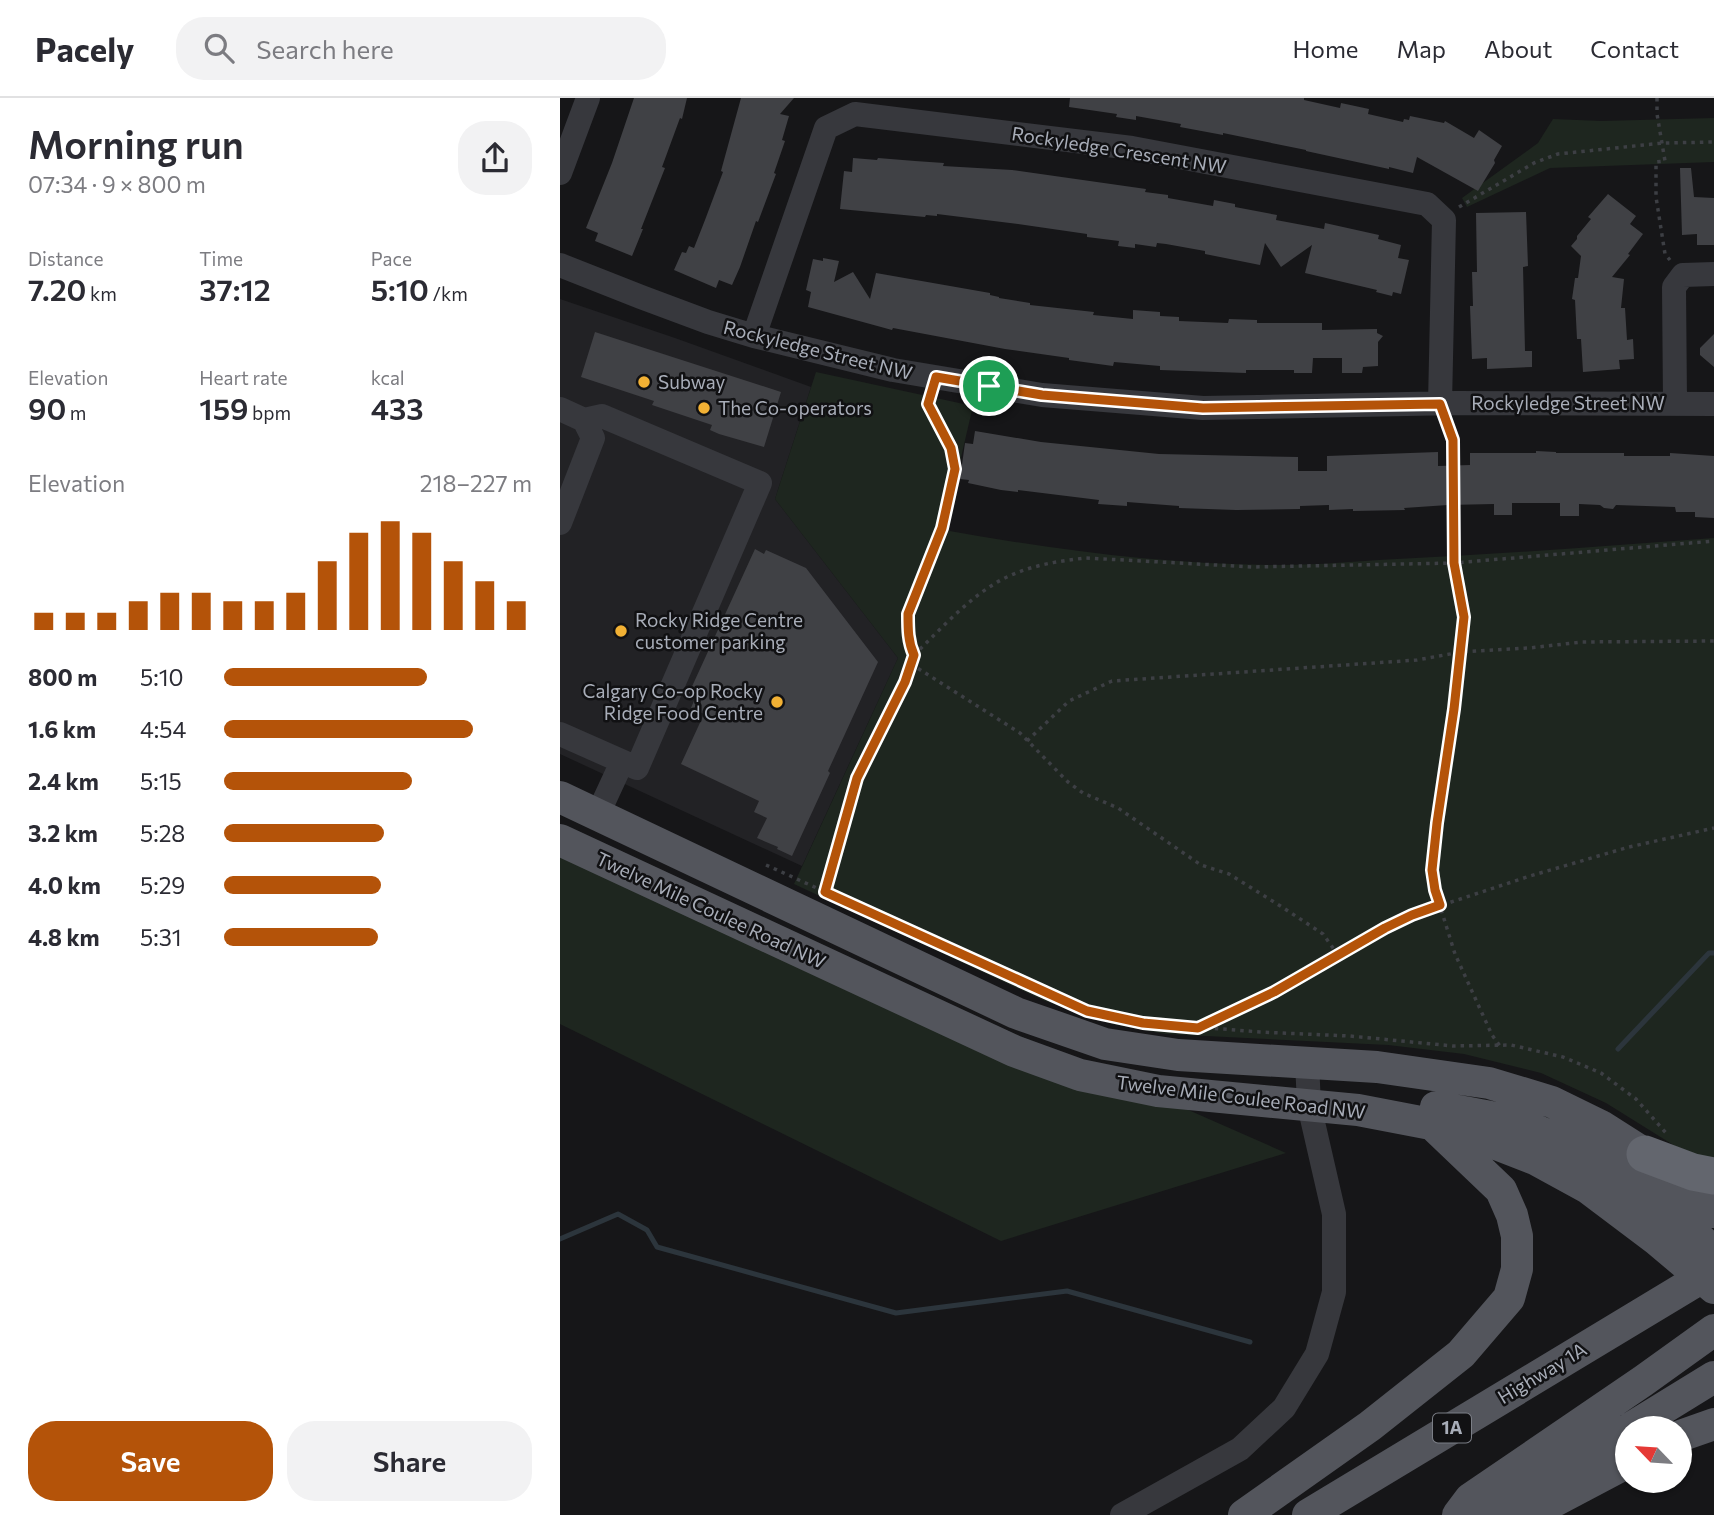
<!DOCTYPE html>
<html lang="en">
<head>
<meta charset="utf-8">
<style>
	body { margin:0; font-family:Commissioner,sans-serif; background:#f2f2f3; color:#2b2b33; height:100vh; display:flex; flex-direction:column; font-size:26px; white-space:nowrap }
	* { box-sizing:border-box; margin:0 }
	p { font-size:23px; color:#7c7c81 }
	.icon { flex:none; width:38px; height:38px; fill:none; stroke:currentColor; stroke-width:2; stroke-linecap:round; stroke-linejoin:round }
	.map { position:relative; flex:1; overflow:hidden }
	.details { display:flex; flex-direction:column; background:#fff; width:560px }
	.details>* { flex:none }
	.needle { width:46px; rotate:295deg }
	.fabs { position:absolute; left:1055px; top:1318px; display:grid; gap:14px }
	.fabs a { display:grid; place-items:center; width:77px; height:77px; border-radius:50%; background:#fff; box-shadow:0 2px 5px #0004; font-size:35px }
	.pin { position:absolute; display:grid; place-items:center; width:60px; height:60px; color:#fff; margin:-30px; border:4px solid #fff; border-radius:50%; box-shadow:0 2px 7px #0007 }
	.round { display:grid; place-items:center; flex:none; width:74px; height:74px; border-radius:28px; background:#f2f2f3 }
	.overview { display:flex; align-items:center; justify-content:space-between; height:119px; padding:0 28px }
	h1 { font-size:38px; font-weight:600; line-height:52px }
	.figures { display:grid; grid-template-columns:repeat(3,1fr); gap:10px; height:119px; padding:7px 28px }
	.figures div { display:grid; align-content:center }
	.figures b { font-size:30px; font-weight:600 }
	.figures small { font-size:19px; font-weight:400 }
	.figures p { font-size:19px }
	.chart { height:196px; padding:14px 28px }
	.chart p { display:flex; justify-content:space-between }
	.chart svg { width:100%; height:126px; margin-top:7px; stroke:#b45309; stroke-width:6 }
	.primary-button { display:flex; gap:14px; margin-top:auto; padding:14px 28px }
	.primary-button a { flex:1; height:80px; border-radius:28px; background:#b45309; color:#fff; font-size:28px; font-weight:600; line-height:80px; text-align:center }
	.primary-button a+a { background:#f2f2f3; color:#2b2b33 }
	ul { padding:0 28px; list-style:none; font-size:23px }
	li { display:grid; grid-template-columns:112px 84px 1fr; align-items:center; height:52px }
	li i { height:18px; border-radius:9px; background:#b45309 }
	header { display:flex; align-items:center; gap:42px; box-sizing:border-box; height:98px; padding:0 35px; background:#fff; border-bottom:2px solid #e1e1e2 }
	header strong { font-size:33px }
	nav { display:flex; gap:38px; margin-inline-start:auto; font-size:24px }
	.search { width:490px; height:63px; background:#f2f2f3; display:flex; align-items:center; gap:18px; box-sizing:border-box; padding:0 24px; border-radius:28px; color:#7c7c81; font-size:26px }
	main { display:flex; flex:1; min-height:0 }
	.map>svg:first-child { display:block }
	.built { fill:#222225 }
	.green { fill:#1e261f }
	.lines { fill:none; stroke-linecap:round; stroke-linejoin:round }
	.stream { stroke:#2c353c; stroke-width:5 }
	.building { fill:#404145 }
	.path { stroke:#3d3f44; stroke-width:3.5; stroke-dasharray:3.5 5; stroke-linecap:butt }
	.minor { stroke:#37383d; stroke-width:24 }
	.major { stroke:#53555c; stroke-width:32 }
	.highway { stroke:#63666e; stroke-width:37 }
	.route-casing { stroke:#fff; stroke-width:14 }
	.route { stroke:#b45309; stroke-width:9 }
	.poi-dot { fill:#f2b134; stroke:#111113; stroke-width:2.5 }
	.labels { text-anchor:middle; stroke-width:5; stroke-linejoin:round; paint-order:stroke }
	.shield { fill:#111113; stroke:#7b7e86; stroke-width:2 }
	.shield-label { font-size:18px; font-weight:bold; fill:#a8adb8 }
	.street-label { font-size:19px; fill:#a8adb8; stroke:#111113 }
	.poi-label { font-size:19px; fill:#a8adb8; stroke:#111113; text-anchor:start }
</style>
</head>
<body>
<header>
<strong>Pacely</strong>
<div class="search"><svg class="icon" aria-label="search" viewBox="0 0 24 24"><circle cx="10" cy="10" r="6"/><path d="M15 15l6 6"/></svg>Search here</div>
<nav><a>Home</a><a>Map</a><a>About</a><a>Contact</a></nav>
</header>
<main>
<section class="details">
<div class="overview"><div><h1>Morning run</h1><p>07:34 · 9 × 800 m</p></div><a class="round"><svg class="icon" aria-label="share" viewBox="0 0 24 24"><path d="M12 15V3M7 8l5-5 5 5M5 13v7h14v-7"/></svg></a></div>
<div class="figures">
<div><p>Distance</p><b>7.20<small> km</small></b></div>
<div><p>Time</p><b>37:12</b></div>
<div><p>Pace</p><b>5:10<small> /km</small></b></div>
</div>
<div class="figures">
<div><p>Elevation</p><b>90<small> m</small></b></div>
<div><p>Heart rate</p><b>159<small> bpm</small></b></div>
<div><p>kcal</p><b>433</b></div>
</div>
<div class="chart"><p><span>Elevation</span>218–227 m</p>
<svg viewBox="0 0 160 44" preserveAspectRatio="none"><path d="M5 44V38M15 44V38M25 44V38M35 44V34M45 44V31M55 44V31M65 44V34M75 44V34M85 44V31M95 44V20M105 44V10M115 44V6M125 44V10M135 44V20M145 44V27M155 44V34"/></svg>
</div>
<ul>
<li><b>800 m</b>5:10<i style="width:66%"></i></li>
<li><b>1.6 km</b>4:54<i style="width:81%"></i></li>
<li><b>2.4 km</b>5:15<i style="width:61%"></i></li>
<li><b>3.2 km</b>5:28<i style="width:52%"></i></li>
<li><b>4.0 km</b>5:29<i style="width:51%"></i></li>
<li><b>4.8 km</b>5:31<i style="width:50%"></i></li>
</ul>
<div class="primary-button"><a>Save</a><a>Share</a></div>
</section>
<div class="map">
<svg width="1154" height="1417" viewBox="0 0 1154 1417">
	<rect width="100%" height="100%" fill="#161618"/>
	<path class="built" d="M0 201 115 240 251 289 215 401 338 560 242 768 0 656Z"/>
	<path class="green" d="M1154 20V64L990 70 907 109 902 100 978 45 993 21 1041 23Z
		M256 274 413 308 384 432C496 452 607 467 721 467 759 467 798 463 837 461 943 456 1048 448 1154 440V1061L1123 1053 1046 1005 981 975 904 956 828 947 605 936 552 926 485 903 234 786 338 560 215 401Z
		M0 736 726 1055 441 1143 0 926Z"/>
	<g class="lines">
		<path class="stream" d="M1058 951 1149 855H1154
			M0 1141 58 1116 87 1132 97 1149 336 1215 507 1193 690 1244"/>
	</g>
	<path class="building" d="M74 0H127L122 21 120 20 102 69 105 70 81 131H83L72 158 35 143 38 135 26 130 52 65Z
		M181 0H234L220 16 229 18 222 42 225 43 214 75 216 76 198 124 196 123 180 169 172 187 159 182 156 190 114 172 122 154 126 155 129 148 134 150 145 122 163 74 161 73Z
		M510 0H744V2L780 10 781 5 809 11 808 16 843 24 844 21 849 22 850 18 884 25 885 23 914 40 919 32 942 48 934 62 935 65 918 93 857 59 853 75 829 69V71L746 53V52L663 35V37L620 29 621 26 576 18V22L556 19 557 16 509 9Z
		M293 60 317 62 318 60 355 63 384 65 383 68 452 72 586 91 585 94 608 97V100L653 108 654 102 675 106V109L717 117 716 122 764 131 765 125 819 137 818 141 841 147 838 160 849 162 841 196 833 194 832 198 816 194 817 192 745 175 752 147 721 169 705 145 700 167 645 156V153L606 146 597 145 596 149 575 146V150L558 148 559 143 527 139V136L458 126 377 116V118L366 117 365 119 280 111 284 73 292 74Z
		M1120 70H1131L1134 99 1154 100V147H1137V136L1122 137Z
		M1048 96 1076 118 1070 126 1083 136 1068 156 1070 157 1052 179 1064 181 1061 210H1065L1067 242 1073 241 1074 261 1059 262 1060 271 1023 274 1021 241H1017L1015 202 1012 201 1015 180H1018L1021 158 1011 148 1017 141V138L1031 121 1028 119Z
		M966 114 968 168 963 169 965 253H972V269L927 271V260L912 261 910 208H913L912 174H917L916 115Z
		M263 160 279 163 274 184 293 174 310 201 316 175 430 195V197L439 199V200L470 205V207L534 214 533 217 573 221V212L600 214V218L619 219V223L668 225 669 221 697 222V225H762V232L817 231V235L823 238 818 244V268L803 269 802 275H782V260H753L752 275H734V272H686V275L600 272V268L554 264 553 268 509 262V260L445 251 333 230 332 232 248 209 251 194 246 192 253 161 263 163Z
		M35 234 221 294 204 349 159 336 150 332 152 327 92 307 94 303 21 279Z
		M1154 236V269L1140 257V250Z
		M415 333 481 344 599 356 738 359V373H767V358L878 354V368L910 367V355H976V353L996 354V355H1064V358H1110V355L1154 358V420L1135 419V414H1116L1115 409 1056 407 1053 411 1044 410 1040 407 1019 406V418H1000V405H952V417H934V406L888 407 844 410 845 412 793 413V411L769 412V407L740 408V411L676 412 619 410V408L567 404V408L538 406 539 402 458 392V394L441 392 408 385 409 382 400 381 405 345 413 346Z
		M195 451 204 456 206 452 246 470 318 564 268 673 270 675 232 758 217 751 218 749 197 740 207 720 194 714 199 703 121 666 144 616 131 610 136 598 129 595Z"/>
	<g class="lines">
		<path class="path" d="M1097 0V16L1105 63 1096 64V99L1105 156 1110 162
			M899 109 974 65 998 56 1103 45 1154 44
			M887 324 893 342 894 465 904 519 894 611 877 725 872 772 875 792 895 856 932 937 940 948
			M354 557C381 531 408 500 441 482 467 468 497 463 526 460L693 469 894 465 1154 443
			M351 566 460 635 508 684 523 695 558 710 641 767 669 776 722 809 763 836 778 857
			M467 643 509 603 552 583 857 562 901 554 969 550 1022 544 1154 543
			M206 767 515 907
			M265 794 297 680 345 584 354 557C348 544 348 531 348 516L382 431 395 371 391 350 368 306 369 300
			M535 915 579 924
			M587 925 700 934 790 938 893 948 951 947 1003 959 1041 975 1076 1001 1106 1035
			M640 929 714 894 825 830 852 817 970 778 1069 749 1154 730"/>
		<path class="minor" d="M0 75 28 0
			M0 167 81 199 148 224 194 238 333 272 482 297 643 310 896 305 1154 306
			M194 238 266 30 295 16 572 50 867 106 884 122 880 306
			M1115 304 1114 189 1123 177 1154 176
			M0 311 24 322 33 340 0 425
			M0 636 77 670 200 385 42 318 24 322
			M37 718 62 664
			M562 1417 680 1351 724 1310 757 1256 774 1194V1116L749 1007 747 964"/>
		<path class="major" d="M0 699 456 915 545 946 618 957 817 969 929 985 992 1004 1041 1028 1085 1056 1136 1097 1154 1114
			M0 742 454 953 520 977 598 993 798 1012 871 1026 921 1040 975 1061 1028 1090 1097 1142 1154 1190
			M876 1009C907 1015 940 1019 970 1030 1025 1050 1074 1084 1119 1123 1131 1133 1143 1143 1154 1155
			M1071 1330 1154 1279
			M1120 1338 1154 1326
			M684 1417 810 1328 901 1256 949 1200 957 1171V1138L952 1117 941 1092 875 1029
			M748 1417 1154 1172
			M898 1417 910 1401 1083 1283 1154 1232
			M926 1417 1068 1332
			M968 1417 1068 1364"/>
		<path class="highway" d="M1085 1056 1133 1074 1154 1078"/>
	</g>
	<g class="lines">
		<g class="route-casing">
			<path id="route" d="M376 279 482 297 643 310 880 306 893 342 894 465 904 519 894 611 877 725 872 772 875 792 880 807 852 817 825 830 714 894 638 930 583 925 527 913 265 794 297 680 345 584 354 557C348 544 348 531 348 516L382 430 395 371 391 350 368 306Z"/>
		</g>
		<use href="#route" class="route"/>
	</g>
	<g class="poi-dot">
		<circle cx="84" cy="284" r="7"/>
		<circle cx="144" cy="310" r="7"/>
		<circle cx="61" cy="533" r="7"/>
		<circle cx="217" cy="604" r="7"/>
	</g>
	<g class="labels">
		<rect class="shield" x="873" y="1315.5" width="38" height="29" rx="5"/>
		<g class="shield-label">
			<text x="892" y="1336">1A</text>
		</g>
		<g class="street-label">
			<text transform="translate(559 52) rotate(9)" y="7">Rockyledge Crescent NW</text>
			<text transform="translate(258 252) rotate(14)" y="7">Rockyledge Street NW</text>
			<text x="1008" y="312">Rockyledge Street NW</text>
			<text transform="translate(151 812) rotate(25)" y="7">Twelve Mile Coulee Road NW</text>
			<text transform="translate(681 999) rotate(7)" y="7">Twelve Mile Coulee Road NW</text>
			<text transform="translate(982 1275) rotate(-31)" y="7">Highway 1A</text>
		</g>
		<g class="poi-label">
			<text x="98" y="291">Subway</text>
			<text x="158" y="317">The Co-operators</text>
			<text x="75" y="529">Rocky Ridge Centre<tspan x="75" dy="22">customer parking</tspan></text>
			<text x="203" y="600" text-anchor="end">Calgary Co-op Rocky<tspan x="203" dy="22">Ridge Food Centre</tspan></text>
		</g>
	</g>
</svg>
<div class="fabs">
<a><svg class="needle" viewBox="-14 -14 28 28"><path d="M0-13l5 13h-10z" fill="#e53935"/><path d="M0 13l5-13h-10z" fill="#7c7c81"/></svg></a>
</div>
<div class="pin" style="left:429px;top:288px;background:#1e9e55"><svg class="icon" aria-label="arrive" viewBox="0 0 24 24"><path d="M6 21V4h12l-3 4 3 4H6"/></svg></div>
</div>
</main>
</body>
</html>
